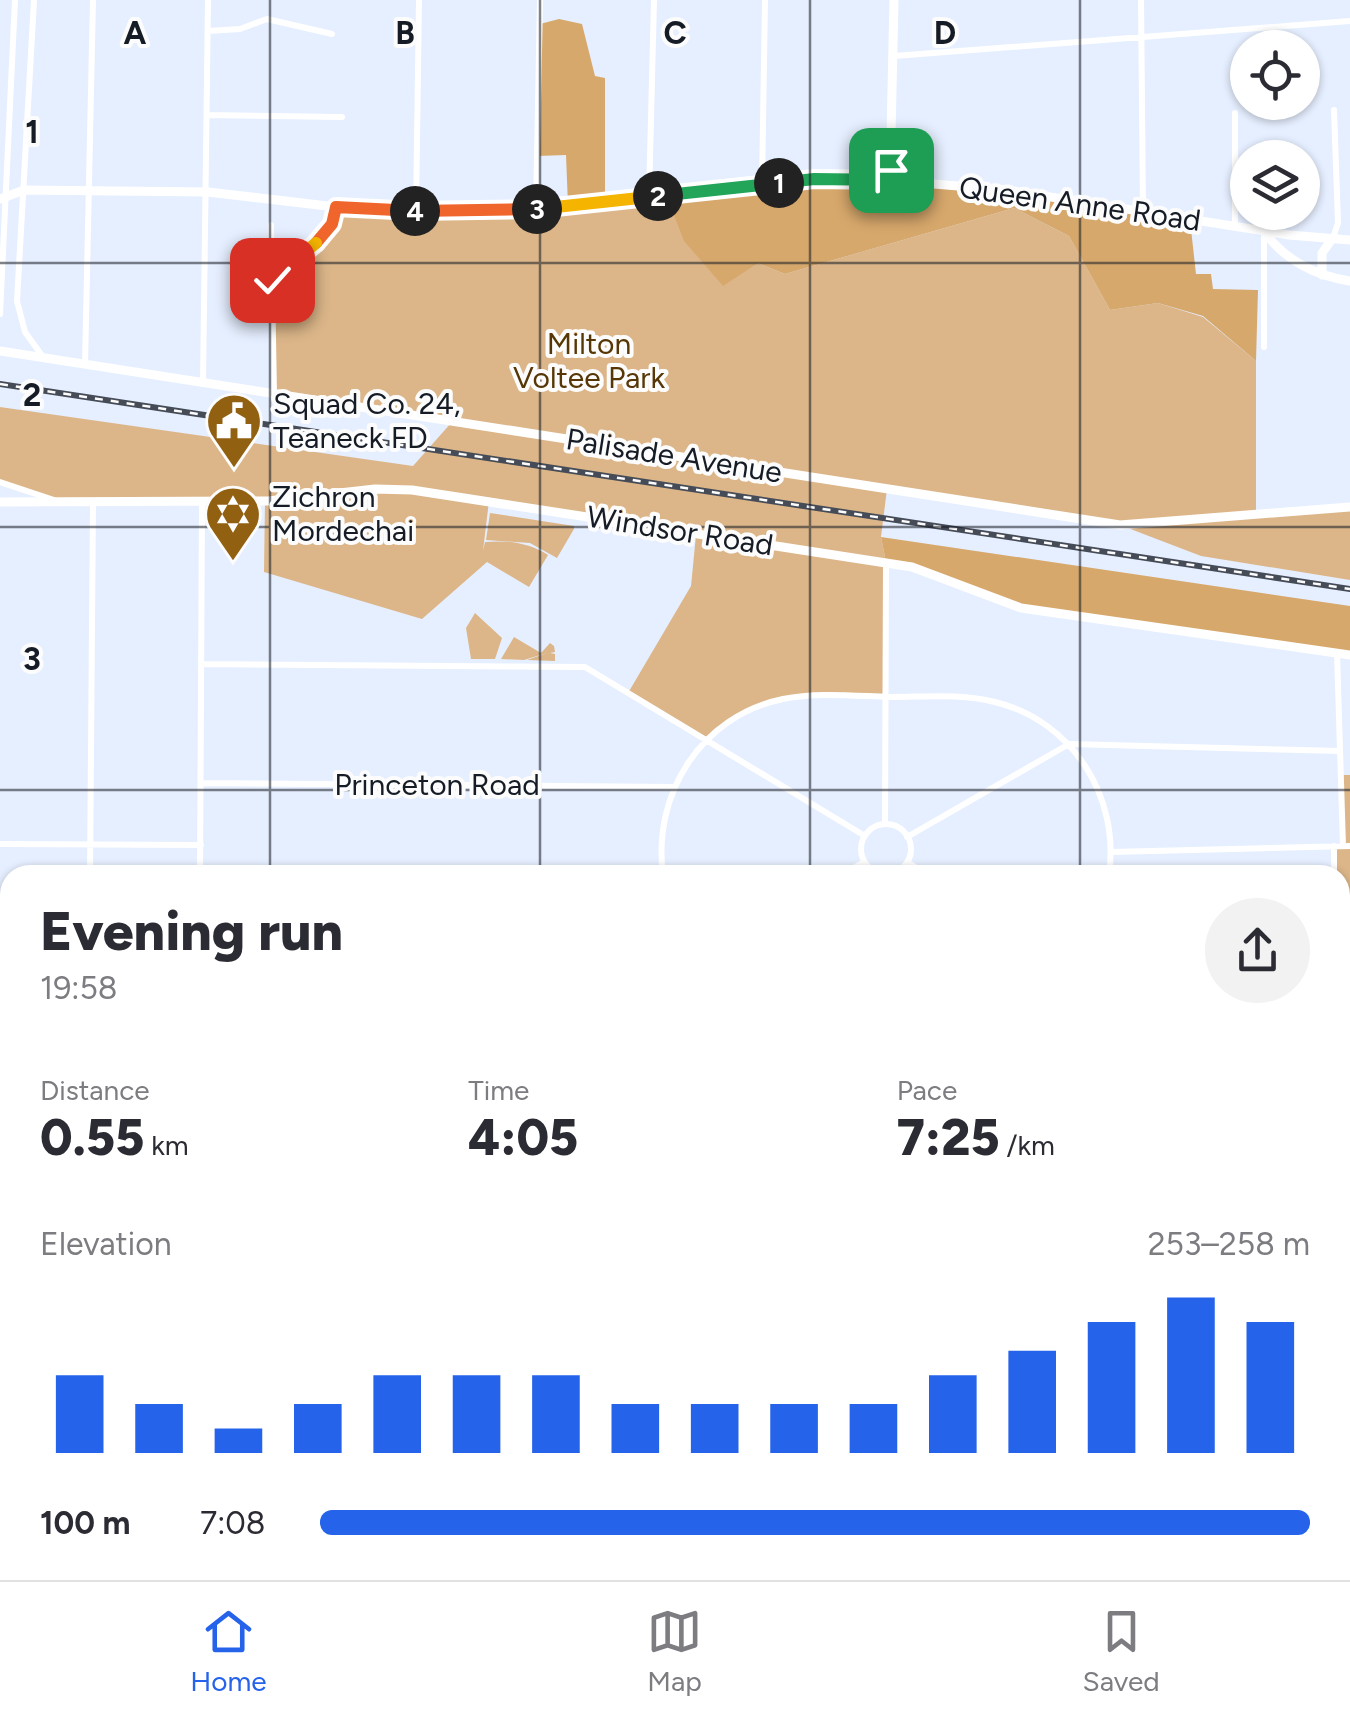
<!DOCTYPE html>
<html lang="en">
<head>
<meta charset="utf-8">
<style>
	body { margin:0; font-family:Figtree,sans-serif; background:#f2f2f3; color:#2b2b33; height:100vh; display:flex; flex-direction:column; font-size:38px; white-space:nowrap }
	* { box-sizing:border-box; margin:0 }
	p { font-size:32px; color:#7c7c81 }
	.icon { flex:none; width:55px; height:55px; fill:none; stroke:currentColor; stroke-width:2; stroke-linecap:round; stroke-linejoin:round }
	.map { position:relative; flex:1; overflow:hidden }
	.details { position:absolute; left:0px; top:865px; width:1350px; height:715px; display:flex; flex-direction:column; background:#fff; border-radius:30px 30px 0 0; box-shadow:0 2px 8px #0004 }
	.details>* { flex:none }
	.fabs { position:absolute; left:1230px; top:30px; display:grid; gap:20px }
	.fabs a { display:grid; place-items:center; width:90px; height:90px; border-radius:50%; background:#fff; box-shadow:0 2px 8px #0004; font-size:50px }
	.pin { position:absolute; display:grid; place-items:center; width:85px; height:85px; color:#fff; margin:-42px; border-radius:20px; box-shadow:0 5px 15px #0006 }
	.km { position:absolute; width:50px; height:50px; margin:-25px; border-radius:50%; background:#222; color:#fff; font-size:28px; line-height:50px; text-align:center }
	.round { display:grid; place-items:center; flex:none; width:105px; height:105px; border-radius:52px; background:#f2f2f3 }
	.head { display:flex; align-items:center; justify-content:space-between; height:170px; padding:0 40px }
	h1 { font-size:55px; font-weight:800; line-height:75px }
	.stats { display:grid; grid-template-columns:repeat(3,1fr); gap:15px; height:170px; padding:10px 40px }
	.stats div { display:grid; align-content:center }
	.stats b { font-size:50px; font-weight:800 }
	.stats small { font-size:28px; font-weight:400 }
	.stats p { font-size:28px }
	.chart { height:280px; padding:20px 40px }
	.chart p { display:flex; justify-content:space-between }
	.chart svg { width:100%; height:180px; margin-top:10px; stroke:#2563eb; stroke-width:6 }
	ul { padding:0 40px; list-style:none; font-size:32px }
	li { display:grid; grid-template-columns:160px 120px 1fr; align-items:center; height:75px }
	li i { height:25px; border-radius:12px; background:#2563eb }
	.tab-bar { display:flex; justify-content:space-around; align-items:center; height:140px; border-top:2px solid #e1e1e2; background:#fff; font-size:28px; color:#7c7c81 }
	.tab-bar a { display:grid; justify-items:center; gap:5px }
	.tab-bar .active { color:#2563eb }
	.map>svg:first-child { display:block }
	.green { fill:#dcb689 }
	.forest { fill:#d7a86c }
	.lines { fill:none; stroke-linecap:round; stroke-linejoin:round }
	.street { stroke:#fff; stroke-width:6 }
	.secondary { stroke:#fff; stroke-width:9 }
	.rail-casing { stroke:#464c57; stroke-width:6 }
	.rail { stroke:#fcfcfc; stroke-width:2.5; stroke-dasharray:8; stroke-linecap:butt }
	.split-1-casing { stroke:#fff; stroke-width:20 }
	.split-2-casing { stroke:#fff; stroke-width:20 }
	.split-3-casing { stroke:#fff; stroke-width:20 }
	.split-4-casing { stroke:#fff; stroke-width:20 }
	.split-5-casing { stroke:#fff; stroke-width:20 }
	.split-6-casing { stroke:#fff; stroke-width:20 }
	.split-1 { stroke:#22a559; stroke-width:12 }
	.split-2 { stroke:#22a559; stroke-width:12 }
	.split-3 { stroke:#f5b400; stroke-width:12 }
	.split-4 { stroke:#f0652b; stroke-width:12 }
	.split-5 { stroke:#f0652b; stroke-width:12 }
	.split-6 { stroke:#f5b400; stroke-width:12 }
	.grid { fill:none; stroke:#161c25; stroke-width:2.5; stroke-opacity:0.55 }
	.labels { text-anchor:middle; stroke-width:8; stroke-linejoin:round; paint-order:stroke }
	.street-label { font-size:30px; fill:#161c25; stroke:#fcfcfc }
	.park-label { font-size:30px; fill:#573705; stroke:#fcfcfc }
	.poi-label { font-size:30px; fill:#161c25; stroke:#fcfcfc; text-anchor:start }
	.grid-label { font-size:32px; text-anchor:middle; font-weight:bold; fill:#161c25; stroke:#fcfcfc; stroke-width:8; stroke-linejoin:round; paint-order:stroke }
</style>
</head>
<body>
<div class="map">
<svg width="1350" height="1580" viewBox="0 0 1350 1580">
	<rect width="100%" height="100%" fill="#e6efff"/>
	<path class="green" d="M666 195 758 263 785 274 1014 208 1069 236 1110 310 1158 303 1203 317 1256 361V512L1350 507V580L1201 556 1120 525 887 489 881 537 886 562 888 697 803 696 754 707 706 740 628 693 691 586 696 535 489 501 483 551 485 542C508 540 529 543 548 555L529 587 487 562 422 619 264 572 265 502H60L0 481V407L413 466 451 423 274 394 272 280 319 240 336 207 497 211Z
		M490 513 574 526V529L557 558 530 543 486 540Z
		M475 613 502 638 495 659H471L466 628Z
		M514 637 541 653 550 643 554 646 555 652 550 653 555 654V661L527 660 547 653 524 660 501 659Z
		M1341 775H1350V979L1340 980V875H1334V846H1342Z"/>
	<path class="forest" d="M559 19 582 24 595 76 605 78V202L568 206 566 155 537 156 540 24Z
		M814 179 986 187 1190 220 1196 274H1211L1213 289 1258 290 1256 361 1203 316 1158 303 1110 310 1069 236 1014 208 785 274 758 263 723 286 684 241 666 195Z
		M881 537 1350 606V655L1043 612 886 562Z"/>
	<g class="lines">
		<path class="street" d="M34 0 17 301 25 332 43 357
			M1141 0 1143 212
			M208 31 240 29 267 19 332 34
			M894 56 1350 21
			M208 115 342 117
			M762 185 765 0
			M649 197 654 0
			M536 209 540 0
			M416 211 419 0
			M271 225 272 279
			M1235 227V113
			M1264 233V347
			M1333 238 1338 223 1334 110
			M0 314 15 0
			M85 364 93 0
			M203 384 208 0
			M274 394 272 280 326 232 336 207
			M0 482 54 500
			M1337 653 1343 846
			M201 664 585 667 865 836
			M201 783 674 787
			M885 824 886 564
			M861 849a25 25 0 1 1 50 0a25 25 0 1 1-50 0Z
			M907 837 1069 744 1340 751
			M0 844 201 845
			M1334 846V875
			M1111 852 1350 846
			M907 862 928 875
			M90 875 93 501
			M200 875 202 501
			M663 875C652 794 701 716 783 699 817 692 855 696 889 697 924 697 961 693 995 702 1073 721 1120 797 1109 875
			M841 875 864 862
			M1340 1162 1350 1160
			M1340 1275 1350 1273
			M0 1347H10
			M1340 1390 1350 1388
			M1340 1500 1350 1498
			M92 1570 93 1580
			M201 1570V1580
			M311 1570V1580
			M823 1570 831 1580
			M1149 1570 1152 1580
			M1266 1570 1267 1580
			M627 1580 630 1570
			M747 1580 755 1570
			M1031 1580 1035 1570
			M1178 1580 1234 1570"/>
		<path class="secondary" d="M890 180 894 0
			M0 199 24 190 208 192 336 207 454 212 561 207 814 179H873L1007 190 1289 235 1350 240
			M1264 231C1284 260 1316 276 1350 281
			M1322 275V253L1332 239
			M0 351 1120 525 1350 507
			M0 502 268 501 375 489 412 490 912 567 1021 608 1350 655
			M1340 1053 1350 1052
			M0 1141H10"/>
		<g class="rail-casing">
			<path id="rail" d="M0 384 1350 589"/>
		</g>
		<use href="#rail" class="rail"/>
	</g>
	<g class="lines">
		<g class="split-1-casing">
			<path id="split-1" d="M779 183 814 179 890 180 891 170"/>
		</g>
		<g class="split-2-casing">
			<path id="split-2" d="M658 196 779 183"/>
		</g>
		<g class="split-3-casing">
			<path id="split-3" d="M537 209 658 196"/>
		</g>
		<g class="split-4-casing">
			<path id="split-4" d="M415 211 537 209"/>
		</g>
		<g class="split-5-casing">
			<path id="split-5" d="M316 243 332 224 336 207 415 211"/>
		</g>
		<g class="split-6-casing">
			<path id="split-6" d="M272 280 316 243"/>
		</g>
		<use href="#split-1" class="split-1"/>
		<use href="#split-2" class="split-2"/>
		<use href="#split-3" class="split-3"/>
		<use href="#split-4" class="split-4"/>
		<use href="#split-5" class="split-5"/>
		<use href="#split-6" class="split-6"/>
	</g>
	<path class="grid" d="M270 0V875M540 0V875M810 0V875M1080 0V875M0 263H1350M0 527H1350M0 790H1350M0 1053H10M1340 1053H1350M0 1317H10M1340 1317H1350M270 1570V1580M540 1570V1580M810 1570V1580M1080 1570V1580"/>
	<defs>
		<g id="civic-pin" transform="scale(2.875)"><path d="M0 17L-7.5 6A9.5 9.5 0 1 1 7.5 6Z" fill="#926011" stroke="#fcfcfc"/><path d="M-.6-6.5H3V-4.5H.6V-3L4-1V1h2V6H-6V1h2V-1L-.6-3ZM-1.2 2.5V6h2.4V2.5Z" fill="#fff"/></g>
		<g id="synagogue-pin" transform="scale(2.875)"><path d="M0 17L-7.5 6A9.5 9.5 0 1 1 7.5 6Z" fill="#926011" stroke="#fcfcfc"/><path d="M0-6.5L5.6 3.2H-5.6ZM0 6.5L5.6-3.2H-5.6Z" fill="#fff"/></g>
	</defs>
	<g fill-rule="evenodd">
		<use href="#civic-pin" x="234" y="421"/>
		<use href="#synagogue-pin" x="233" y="514"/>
	</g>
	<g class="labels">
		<g class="street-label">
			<text transform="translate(1080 204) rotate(8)" y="10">Queen Anne Road</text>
			<text transform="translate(674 456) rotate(9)" y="10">Palisade Avenue</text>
			<text transform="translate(680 531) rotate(9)" y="10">Windsor Road</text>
			<text x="437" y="795">Princeton Road</text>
		</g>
		<g class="park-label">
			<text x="589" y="354">Milton<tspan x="589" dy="34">Voltee Park</tspan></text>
		</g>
		<g class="poi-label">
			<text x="273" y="414">Squad Co. 24,<tspan x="273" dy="34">Teaneck FD</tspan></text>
			<text x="272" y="507">Zichron<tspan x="272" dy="34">Mordechai</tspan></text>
		</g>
	</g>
	<g class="grid-label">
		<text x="135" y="44">A</text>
		<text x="405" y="44">B</text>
		<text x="675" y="44">C</text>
		<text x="945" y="44">D</text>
		<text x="32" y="143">1</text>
		<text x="32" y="406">2</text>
		<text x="32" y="670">3</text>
	</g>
</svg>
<div class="fabs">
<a><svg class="icon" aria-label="locate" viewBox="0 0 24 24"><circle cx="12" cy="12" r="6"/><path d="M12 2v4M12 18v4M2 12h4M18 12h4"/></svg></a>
<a><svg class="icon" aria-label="layers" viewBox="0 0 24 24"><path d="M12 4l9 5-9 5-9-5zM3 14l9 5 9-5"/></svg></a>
</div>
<div class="pin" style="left:891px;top:170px;background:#1e9e55"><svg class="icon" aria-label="arrive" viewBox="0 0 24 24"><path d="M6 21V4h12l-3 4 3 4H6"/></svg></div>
<div class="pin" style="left:272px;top:280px;background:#d93025"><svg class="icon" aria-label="check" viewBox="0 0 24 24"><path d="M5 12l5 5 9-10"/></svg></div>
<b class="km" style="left:779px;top:183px">1</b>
<b class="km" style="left:658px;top:196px">2</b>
<b class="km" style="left:537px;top:209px">3</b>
<b class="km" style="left:415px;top:211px">4</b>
<section class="details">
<div class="head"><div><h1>Evening run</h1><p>19:58</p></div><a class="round"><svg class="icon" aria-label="share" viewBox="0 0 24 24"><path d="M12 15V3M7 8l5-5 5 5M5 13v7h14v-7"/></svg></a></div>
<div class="stats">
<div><p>Distance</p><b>0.55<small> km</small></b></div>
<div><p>Time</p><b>4:05</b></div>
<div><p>Pace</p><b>7:25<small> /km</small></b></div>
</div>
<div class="chart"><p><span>Elevation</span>253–258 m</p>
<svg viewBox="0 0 160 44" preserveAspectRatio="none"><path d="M5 44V25M15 44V32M25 44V38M35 44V32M45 44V25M55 44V25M65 44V25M75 44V32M85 44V32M95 44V32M105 44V32M115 44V25M125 44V19M135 44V12M145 44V6M155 44V12"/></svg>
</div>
<ul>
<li><b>100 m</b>7:08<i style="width:100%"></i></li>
</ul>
</section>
</div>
<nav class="tab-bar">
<a class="active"><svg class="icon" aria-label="home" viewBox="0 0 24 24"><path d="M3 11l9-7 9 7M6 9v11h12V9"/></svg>Home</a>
<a><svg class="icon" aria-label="map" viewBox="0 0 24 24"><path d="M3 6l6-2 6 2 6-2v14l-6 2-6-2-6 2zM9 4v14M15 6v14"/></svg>Map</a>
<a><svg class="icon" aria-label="saved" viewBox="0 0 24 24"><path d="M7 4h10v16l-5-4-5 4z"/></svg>Saved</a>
</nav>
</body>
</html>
